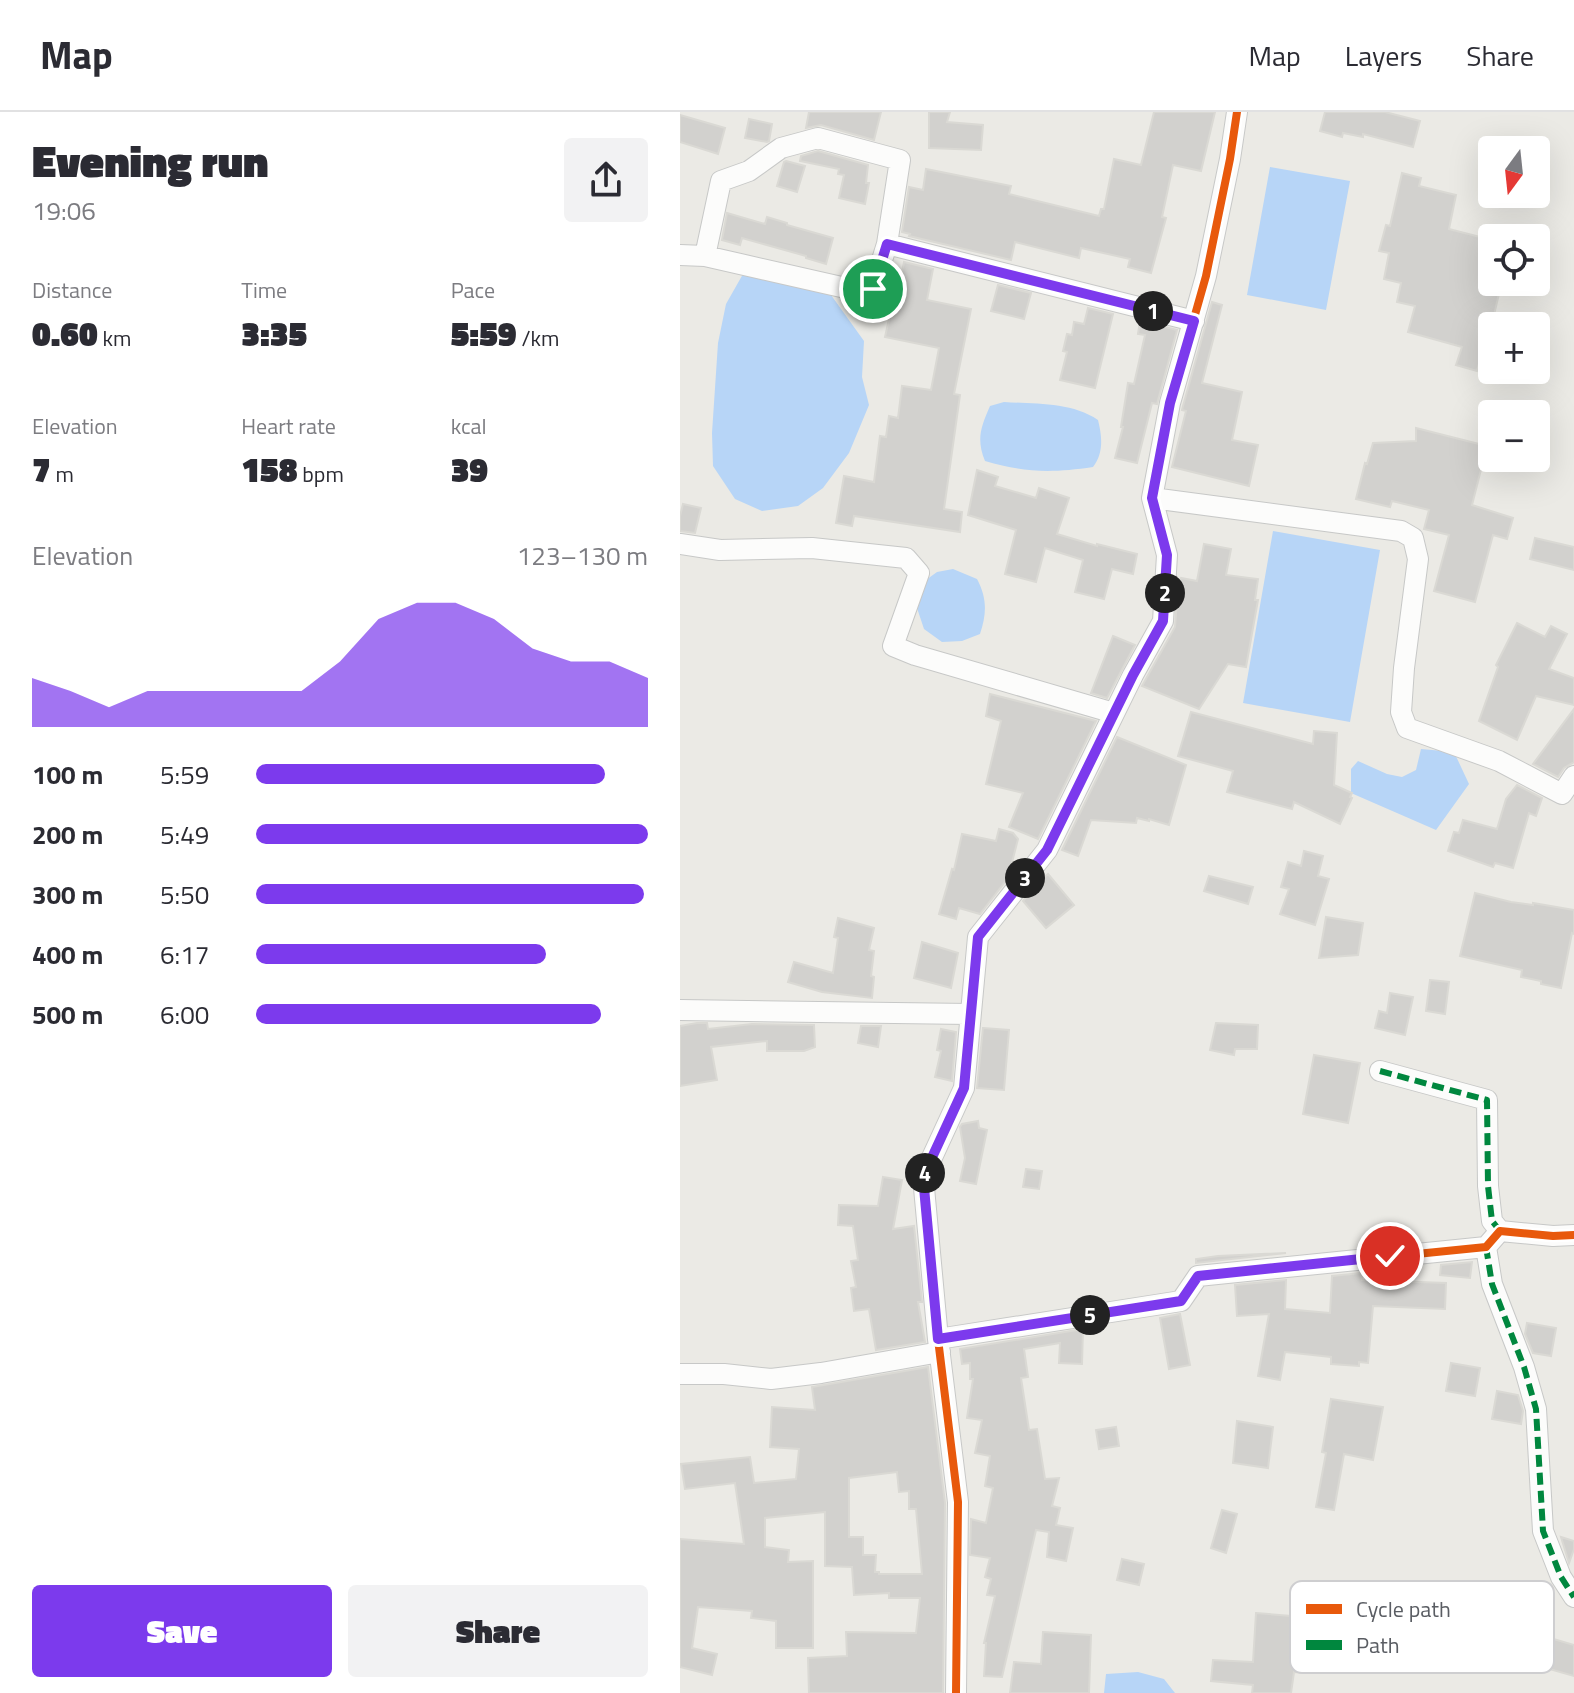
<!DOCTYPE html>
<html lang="en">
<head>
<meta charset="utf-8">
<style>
	body { margin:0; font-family:"Titillium Web",sans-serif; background:#f2f2f3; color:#2b2b33; height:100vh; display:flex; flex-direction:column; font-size:30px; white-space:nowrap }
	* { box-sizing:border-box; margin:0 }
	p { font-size:26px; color:#7c7c81 }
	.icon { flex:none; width:44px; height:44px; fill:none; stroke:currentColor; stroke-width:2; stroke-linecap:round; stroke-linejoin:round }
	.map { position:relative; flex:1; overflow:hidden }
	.sheet { display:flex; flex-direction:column; background:#fff; width:680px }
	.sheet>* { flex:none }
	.needle { width:52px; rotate:195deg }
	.controls { position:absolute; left:798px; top:24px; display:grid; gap:16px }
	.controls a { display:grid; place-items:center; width:72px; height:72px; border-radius:8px; background:#fff; box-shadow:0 8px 32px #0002; font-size:40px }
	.pin { position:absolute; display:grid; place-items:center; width:68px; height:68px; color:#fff; margin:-34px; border:4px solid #fff; border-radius:50%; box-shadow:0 2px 8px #0007 }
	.km { position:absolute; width:40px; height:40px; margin:-20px; border-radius:50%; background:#222; color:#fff; font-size:22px; line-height:40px; text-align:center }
	.round { display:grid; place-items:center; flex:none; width:84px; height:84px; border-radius:8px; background:#f2f2f3 }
	.headline { display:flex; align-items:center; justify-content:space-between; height:136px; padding:0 32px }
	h1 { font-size:44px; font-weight:800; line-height:60px }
	.figures { display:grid; grid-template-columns:repeat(3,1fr); gap:12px; height:136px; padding:8px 32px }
	.figures div { display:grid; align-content:center }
	.figures b { font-size:34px; font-weight:800 }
	.figures small { font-size:22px; font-weight:400 }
	.figures p { font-size:22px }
	.chart { height:224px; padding:16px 32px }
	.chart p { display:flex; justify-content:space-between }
	.chart svg { width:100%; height:144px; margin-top:8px; fill:#7c3aed; opacity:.7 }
	.cta { display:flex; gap:16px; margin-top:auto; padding:16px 32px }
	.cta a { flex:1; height:92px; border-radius:8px; background:#7c3aed; color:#fff; font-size:32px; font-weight:800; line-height:92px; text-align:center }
	.cta a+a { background:#f2f2f3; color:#2b2b33 }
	ul { padding:0 32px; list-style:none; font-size:26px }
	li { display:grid; grid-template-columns:128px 96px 1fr; align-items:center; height:60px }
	li i { height:20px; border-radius:10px; background:#7c3aed }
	header { display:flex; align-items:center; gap:48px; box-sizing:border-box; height:112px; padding:0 40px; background:#fff; border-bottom:2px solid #e1e1e2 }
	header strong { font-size:38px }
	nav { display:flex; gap:44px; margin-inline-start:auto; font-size:28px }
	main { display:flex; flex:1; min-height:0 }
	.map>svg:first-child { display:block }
	.water { fill:#b7d5f7 }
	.building { fill:#d2d1ce; stroke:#dad9d4; stroke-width:2; fill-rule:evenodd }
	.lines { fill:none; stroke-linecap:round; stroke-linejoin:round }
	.street-casing { stroke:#c7c8c7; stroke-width:22 }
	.street { stroke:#fcfcfb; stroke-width:20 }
	.quiet { stroke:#00873e; stroke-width:6; stroke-dasharray:12 6; stroke-linecap:butt }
	.cycleway-casing { stroke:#fff; stroke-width:13 }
	.cycleway { stroke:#e8590c; stroke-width:8 }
	.route-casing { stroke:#fff; stroke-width:16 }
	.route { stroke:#7c3aed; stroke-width:10 }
	.key { fill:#fff; stroke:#ceced0; stroke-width:2 }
	.key-label { font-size:22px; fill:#5a5d63 }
</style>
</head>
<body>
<header>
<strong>Map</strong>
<nav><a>Map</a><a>Layers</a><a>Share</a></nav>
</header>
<main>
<section class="sheet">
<div class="headline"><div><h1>Evening run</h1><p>19:06</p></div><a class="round"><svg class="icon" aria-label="share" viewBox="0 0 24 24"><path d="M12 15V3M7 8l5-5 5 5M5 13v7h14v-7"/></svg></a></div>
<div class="figures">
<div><p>Distance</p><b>0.60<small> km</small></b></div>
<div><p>Time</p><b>3:35</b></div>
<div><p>Pace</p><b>5:59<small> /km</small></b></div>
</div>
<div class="figures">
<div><p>Elevation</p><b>7<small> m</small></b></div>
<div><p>Heart rate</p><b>158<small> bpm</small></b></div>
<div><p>kcal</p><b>39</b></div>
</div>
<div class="chart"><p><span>Elevation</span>123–130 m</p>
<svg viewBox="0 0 160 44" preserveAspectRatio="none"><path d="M0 44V29L10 33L20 38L30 33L40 33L50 33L60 33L70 33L80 24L90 11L100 6L110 6L120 11L130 20L140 24L150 24L160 29V44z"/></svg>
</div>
<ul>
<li><b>100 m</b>5:59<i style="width:89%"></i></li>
<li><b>200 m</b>5:49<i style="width:100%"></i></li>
<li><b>300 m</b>5:50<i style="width:99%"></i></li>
<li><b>400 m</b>6:17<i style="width:74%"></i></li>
<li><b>500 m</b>6:00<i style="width:88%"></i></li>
</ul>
<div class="cta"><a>Save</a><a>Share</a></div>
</section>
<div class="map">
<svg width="894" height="1581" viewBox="0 0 894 1581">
	<rect width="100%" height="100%" fill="#ebeae5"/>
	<path class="water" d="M590 55 670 69 646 198 567 183Z
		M63 162 151 183 184 229 182 265 189 293 169 341 143 376 118 394 82 399 55 387 33 354 32 321 38 231 46 192Z
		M324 290C356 292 391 290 418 308 422 324 424 341 413 355 372 361 346 361 305 349 296 327 301 315 310 294Z
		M593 419 700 438 670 610 563 591Z
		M273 457 297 467C307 486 307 501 300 522L282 529 262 530 244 517 237 496 246 468 257 460Z
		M741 637 774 640 789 672 756 718 671 681V657L678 649 707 662 722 665 736 658Z
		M458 1560 484 1567 495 1581H424L426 1562Z"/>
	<path class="building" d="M129 0H201L194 28 141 13 126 16Z
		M249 0H270L267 10 303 13 301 38 249 36Z
		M474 0H535L521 59 493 53 482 105 486 106 471 161 448 155 450 147 401 136 399 146 335 130 331 148 229 124 230 122 222 120 229 75 243 78 246 57 331 74 329 82 419 104 421 97H424L434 47 461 53Z
		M645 0H705L740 9 733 35 683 22V25L663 21 662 25 640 19Z
		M0 3 45 16 38 42 0 30Z
		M69 7 92 12 89 29 87 30 65 26Z
		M138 39 188 53 186 71H189L185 92 159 86 164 63 158 62 159 57 120 49 121 44Z
		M106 49 125 54 117 80 97 74 104 50Z
		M722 61 741 66 739 74 776 83 769 117 812 128V171L821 173 808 229 806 228 797 259 776 253 782 235 728 220 735 194 717 190 721 171 704 167 709 141 699 139 706 113 710 114Z
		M47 101 85 112 87 105 107 111V113L153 126 146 152 126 146V144L62 126 60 133 42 128Z
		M224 150 253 157 247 188 291 197 274 282 280 283 264 397 282 400 280 420 174 404 172 414 156 411 164 364 194 370 200 324 206 325 209 304 218 306 222 274 251 278 259 236 205 225 214 184H217Z
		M318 173 351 181 344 207 311 199Z
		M532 190 542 193 522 271 562 280 552 328 578 333 569 374 492 355 506 299 502 298 503 294Z
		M408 196 433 202 415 276 380 268 387 240 383 239 387 222 392 223 394 210 404 212Z
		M460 209 497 218 477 292 472 291 457 351 435 346 443 315H441L448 271 454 272 465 223 458 222Z
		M736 316 807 334 792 393 833 406 827 427 813 423 795 490 754 479 769 423 744 417 749 398 712 389 710 395 676 387 685 351 687 352 693 331 736 329Z
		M297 358 318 365 315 374 356 386 359 376 389 386 377 422 417 434V432L457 442 453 462 432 457 424 487 395 480 403 448 365 436 356 470 325 462 336 418 288 403Z
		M3 392 21 396 15 421 0 419V404Z
		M855 426 894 435V458L850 447Z
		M524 432 551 437 546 463 578 467 575 488H578L566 555 548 552 519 597 462 574 495 515 498 475 501 466 517 469Z
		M837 511 865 525 871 514 887 522 869 557 894 566V593L856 584 837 628 799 609 818 555 816 553Z
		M433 524 455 533 427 586 411 581Z
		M310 582 416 609 358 727 329 715 343 681 306 672 321 609 306 604Z
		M894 597V650L884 656 878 665 853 652Z
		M511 600 633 632 634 619 657 621 654 673 672 681 670 685 672 686 660 712 614 690 612 697 547 680 553 659 498 644Z
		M437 625 506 653 489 713 469 707V709L457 706 456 711 411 708 398 744 382 738Z
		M837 673 862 686 856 704 849 701 833 756 815 751 813 755 768 739 774 720 779 721 783 708 817 717 826 687Z
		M319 717 333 721 338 727 328 766 300 802 279 796 276 807 259 802 272 757 274 758 282 722 316 729Z
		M624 739 643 744 638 764 649 767 635 813 600 802 609 777 601 775 608 750 621 754Z
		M368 762 394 793 366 816 343 789 357 772Z
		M529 764 573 775 568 792 524 779Z
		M795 781 831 790 853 793V791L894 798V822L892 821 881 876 861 872V869L841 865 842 858 780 844Z
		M646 805 683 811 678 843 639 846Z
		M158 806 194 816 189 838 194 839 191 864 194 865 192 886 142 880 108 870 114 850 153 861 158 826 154 825Z
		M242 830 278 841 271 876 234 866Z
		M750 868 769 870 765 902 746 899Z
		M710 881 733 885 725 923 695 916 699 899 707 901Z
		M17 911H27L28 917 72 912 134 913 135 935 124 939H87V929L31 935 37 968 0 974V914Z
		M536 911 578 913 577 937H555L554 943 530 938Z
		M181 914H201L198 935 178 931Z
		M303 916 329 918 324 978 297 976Z
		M261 917 276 920 272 969 255 965 261 939 257 938Z
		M634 943 680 951 668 1011 623 1002Z
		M298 1009 299 1016 307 1018 296 1072 280 1069 285 1046 280 1015 282 1012Z
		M346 1057 362 1059 359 1077 343 1075Z
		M203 1065 222 1068 213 1117 234 1114 242 1190H238L245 1230 196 1238 189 1197 174 1199 171 1176 176 1175 171 1149 178 1148 173 1114 158 1113 159 1093 198 1094Z
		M606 1141 516 1151V1147L538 1144Z
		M792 1150 790 1166 760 1163 761 1153Z
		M681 1161 682 1168 766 1171 765 1197 693 1194 688 1251 679 1250V1254L651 1252V1245L605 1240 600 1268 578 1264 589 1202 557 1204 555 1173 606 1168 605 1197 650 1201 652 1164Z
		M500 1202 510 1253 489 1257 480 1206Z
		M847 1211 876 1216 871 1244 853 1241 845 1222Z
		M403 1217 402 1252 379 1251 380 1231 344 1237 348 1265 341 1266 349 1318 357 1317 365 1367 379 1366 372 1394 380 1396 376 1413 393 1416 386 1449 367 1445 369 1420 356 1418 322 1565 304 1564 306 1531H304L315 1484 307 1483 311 1467 305 1465 310 1446 290 1443 291 1407 306 1411 313 1376 305 1374 310 1344 295 1341 302 1308 287 1306 293 1267H290V1251L282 1252 280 1237Z
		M771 1251 800 1256 795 1284 766 1279Z
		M248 1255 265 1391 263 1581H129L128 1546 167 1544 166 1520 236 1521 240 1486H209V1481L174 1483 172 1455 145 1454V1400L85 1406V1435L109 1438 108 1450 133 1449V1536H96V1509L71 1506 72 1499 18 1495 12 1536 37 1542 32 1563 0 1555V1427L64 1432 55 1371 5 1377 1 1352 70 1345 74 1371 116 1367 119 1337 90 1335 92 1295 135 1298 132 1275ZM217 1360 219 1380 229 1379V1397H236L242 1462H199V1460H195L196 1443H183V1425H169V1366Z
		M817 1279 838 1283 843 1299 841 1312 812 1307Z
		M651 1287 703 1295 693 1348 664 1342 654 1398 636 1395 646 1341 642 1340Z
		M557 1309 593 1315 588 1356 553 1351Z
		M436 1315 439 1334 419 1337 416 1318Z
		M542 1398 557 1402 546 1441 531 1436Z
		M881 1425 894 1429V1437L889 1451Z
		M442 1447 464 1452 459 1473 437 1468Z
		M576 1501 636 1506 630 1561 614 1560 611 1581H572L573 1573 531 1569 533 1548 573 1550Z
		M363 1520 411 1523 409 1581H330L334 1550 361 1552Z
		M860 1523 894 1533V1564L852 1552Z"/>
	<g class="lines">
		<g class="street-casing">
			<path id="street" d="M0 143 25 144 179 179 193 177 207 132 514 209
				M25 144 41 69 69 59 101 36 138 26 220 48 207 132
				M472 386 721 419 733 426 738 447 724 556 721 600 727 616 819 649 882 682 894 664
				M0 432 40 438 132 436 226 446 239 461 213 534 235 543 434 601
				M0 898 290 902
				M700 959 807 988 808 1074 812 1109 820 1119
				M806 1135 812 1172 844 1255 856 1297 863 1419 881 1465 894 1485
				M258 1227 501 1189 518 1164 806 1135 820 1119 873 1124 894 1123
				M0 1262H44L91 1267 141 1261 260 1240
				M276 1581 278 1390 258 1227 243 1065 284 976 298 825 367 738 453 563 483 509 487 443 472 386 490 291 526 164 550 47 557 0"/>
		</g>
		<use href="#street" class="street"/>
		<path class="quiet" d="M700 959 807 988 808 1074 812 1109 820 1119
			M806 1135 812 1172 844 1255 856 1297 863 1419 881 1465 894 1485"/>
		<g class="cycleway-casing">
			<path id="cycleway" d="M258 1227 501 1189 518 1164 806 1135 820 1119 873 1124 894 1123
				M276 1581 278 1390 258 1227 243 1065 284 976 298 825 367 738 453 563 483 509 487 443 472 386 490 291 526 164 550 47 557 0"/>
		</g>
		<use href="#cycleway" class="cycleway"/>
	</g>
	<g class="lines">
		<g class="route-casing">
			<path id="route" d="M193 177 207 132 514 209 490 291 472 386 487 443 483 509 453 563 367 738 298 825 284 976 243 1065 258 1227 501 1189 518 1164 710 1144"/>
		</g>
		<use href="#route" class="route"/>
	</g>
	<rect x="610" y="1469" width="264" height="92" rx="12" class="key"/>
	<rect x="626" y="1492" width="36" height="10" fill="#e8590c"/>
	<rect x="626" y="1528" width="36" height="10" fill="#00873e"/>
	<g class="key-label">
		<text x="676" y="1505">Cycle path</text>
		<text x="676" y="1541">Path</text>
	</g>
</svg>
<div class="controls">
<a><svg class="needle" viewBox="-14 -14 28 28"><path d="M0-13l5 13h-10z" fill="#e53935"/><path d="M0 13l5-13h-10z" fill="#7c7c81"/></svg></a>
<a><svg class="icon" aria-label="locate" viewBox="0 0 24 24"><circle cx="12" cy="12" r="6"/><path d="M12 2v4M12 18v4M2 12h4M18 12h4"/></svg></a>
<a>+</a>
<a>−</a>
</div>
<div class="pin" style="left:193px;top:177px;background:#1e9e55"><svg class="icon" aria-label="arrive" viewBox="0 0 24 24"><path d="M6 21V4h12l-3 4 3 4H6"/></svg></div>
<div class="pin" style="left:710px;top:1144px;background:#d93025"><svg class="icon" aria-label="check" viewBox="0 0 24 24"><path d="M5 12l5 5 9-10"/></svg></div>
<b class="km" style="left:473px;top:199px">1</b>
<b class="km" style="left:485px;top:481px">2</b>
<b class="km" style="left:345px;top:766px">3</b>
<b class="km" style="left:245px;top:1061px">4</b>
<b class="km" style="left:410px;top:1203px">5</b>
</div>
</main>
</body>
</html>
